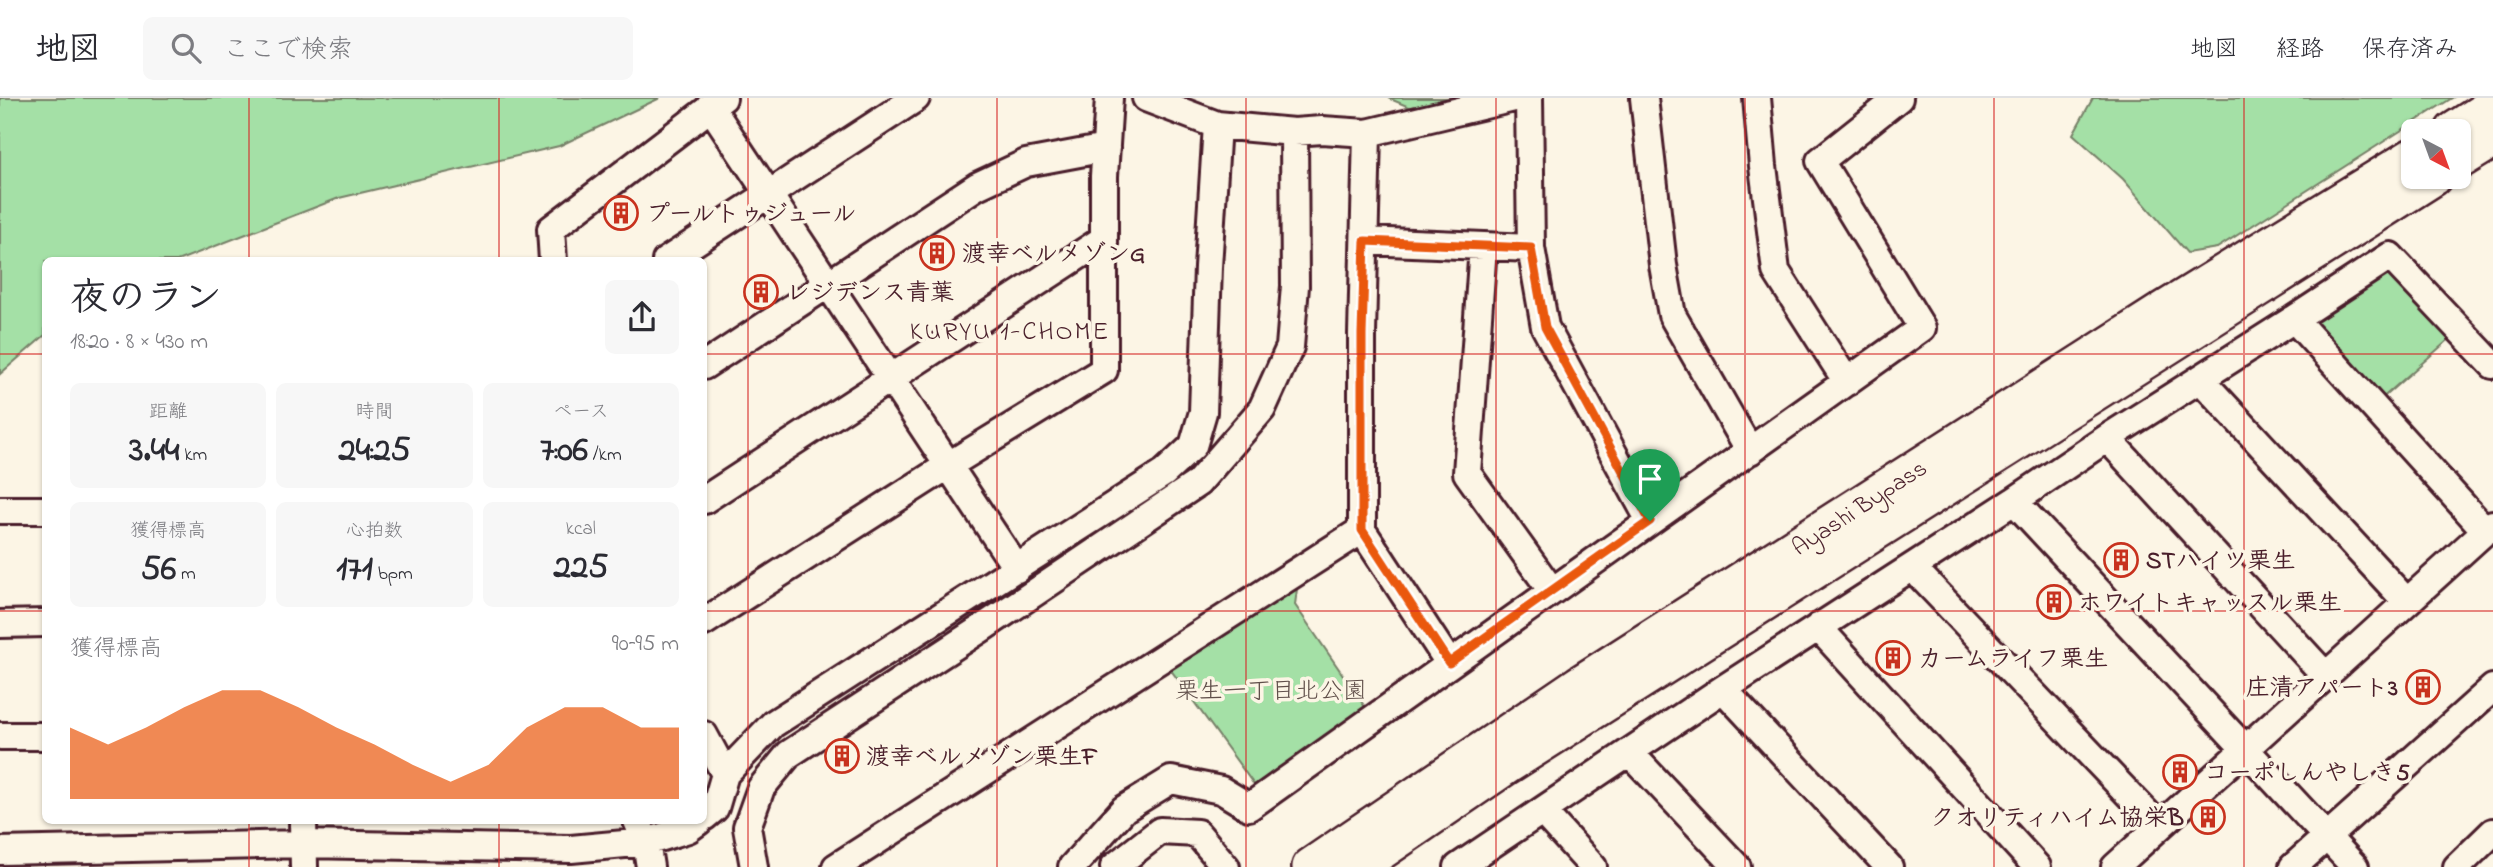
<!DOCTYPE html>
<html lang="ja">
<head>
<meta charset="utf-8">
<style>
	body { margin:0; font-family:"Indie Flower","Klee One",sans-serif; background:#f7f7f7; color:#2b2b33; height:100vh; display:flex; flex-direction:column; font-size:26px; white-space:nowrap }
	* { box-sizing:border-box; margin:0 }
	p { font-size:23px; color:#7c7c81 }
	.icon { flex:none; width:38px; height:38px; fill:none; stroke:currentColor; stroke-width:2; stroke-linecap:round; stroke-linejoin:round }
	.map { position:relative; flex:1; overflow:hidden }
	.sheet { position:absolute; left:42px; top:159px; width:665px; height:567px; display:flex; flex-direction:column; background:#fff; border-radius:10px; box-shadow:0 2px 5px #0004 }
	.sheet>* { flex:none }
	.needle { width:46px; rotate:139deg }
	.tools { position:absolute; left:2401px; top:21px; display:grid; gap:14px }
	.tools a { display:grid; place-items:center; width:70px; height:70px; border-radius:10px; background:#fff; box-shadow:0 2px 5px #0004; font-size:35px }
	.pin { position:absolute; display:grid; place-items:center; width:60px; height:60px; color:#fff; margin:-72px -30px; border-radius:50% 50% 50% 0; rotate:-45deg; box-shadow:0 0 7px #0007 }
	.pin .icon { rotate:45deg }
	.round { display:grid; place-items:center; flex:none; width:74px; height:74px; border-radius:10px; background:#f7f7f7 }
	.summary { display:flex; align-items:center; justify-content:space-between; height:119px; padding:0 28px }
	h1 { font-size:38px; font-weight:800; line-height:52px }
	.figures { display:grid; grid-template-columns:repeat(3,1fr); gap:10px; height:119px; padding:7px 28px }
	.figures div { display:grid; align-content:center; border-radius:10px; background:#f7f7f7; text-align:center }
	.figures b { font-size:35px; font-weight:800 }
	.figures small { font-size:19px; font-weight:400 }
	.figures p { font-size:19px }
	.chart { height:196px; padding:14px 28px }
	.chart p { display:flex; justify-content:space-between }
	.chart svg { width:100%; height:126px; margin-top:7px; fill:#ea580c; opacity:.7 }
	header { display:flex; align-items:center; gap:42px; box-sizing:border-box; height:98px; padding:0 35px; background:#fff; border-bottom:2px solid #e1e1e2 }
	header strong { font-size:33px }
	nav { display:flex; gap:38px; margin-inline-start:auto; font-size:24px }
	.search { width:490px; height:63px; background:#f7f7f7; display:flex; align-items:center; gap:18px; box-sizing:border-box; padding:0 24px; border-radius:10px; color:#7c7c81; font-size:26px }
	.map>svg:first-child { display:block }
	.green { fill:#a4e0a6; stroke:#778068; stroke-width:2 }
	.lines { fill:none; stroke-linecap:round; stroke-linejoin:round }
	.minor-casing { stroke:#4a1f2b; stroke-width:32 }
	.highway-casing { stroke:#4a1f2b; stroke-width:42 }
	.minor { stroke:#fcf5e5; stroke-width:26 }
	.highway { stroke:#fcf5e5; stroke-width:37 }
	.route-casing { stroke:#fff; stroke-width:14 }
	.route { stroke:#ea580c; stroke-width:9 }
	.grid { fill:none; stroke:#d62828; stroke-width:2; stroke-opacity:0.55 }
	.labels { text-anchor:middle; stroke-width:7; stroke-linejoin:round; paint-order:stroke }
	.poi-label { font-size:24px; font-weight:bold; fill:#4a1f2b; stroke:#fcf5e5; text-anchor:start }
	.street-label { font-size:24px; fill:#4a1f2b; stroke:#fcf5e5 }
	.park-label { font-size:24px; fill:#604f4a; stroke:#fcf5e5 }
	.neighbourhood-label { font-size:26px; letter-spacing:2px; fill:#4a1f2b; stroke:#fcf5e5 }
</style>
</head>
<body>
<header>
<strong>地図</strong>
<div class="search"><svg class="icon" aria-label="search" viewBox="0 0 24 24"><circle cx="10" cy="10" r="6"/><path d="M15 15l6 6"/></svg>ここで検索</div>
<nav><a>地図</a><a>経路</a><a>保存済み</a></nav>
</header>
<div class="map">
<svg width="2493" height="769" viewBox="0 0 2493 769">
	<rect width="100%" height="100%" fill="#fcf5e5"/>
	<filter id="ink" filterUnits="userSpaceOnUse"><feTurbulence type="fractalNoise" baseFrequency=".0143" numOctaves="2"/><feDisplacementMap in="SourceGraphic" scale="14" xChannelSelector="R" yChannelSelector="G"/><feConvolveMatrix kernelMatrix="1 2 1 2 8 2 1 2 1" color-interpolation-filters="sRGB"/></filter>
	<g filter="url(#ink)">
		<path class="green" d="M0 0H660L559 48 339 100 177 163H46L45 237 0 276Z
			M1388 0H1486L1442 23Z
			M2093 0H2452L2217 150 2187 155 2123 81 2073 36Z
			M2387 176 2395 177 2453 238 2379 303 2312 222Z
			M1298 483 1295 507 1365 609 1255 688 1168 568Z"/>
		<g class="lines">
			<g class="minor-casing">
				<path id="minor" d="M1146 0 1217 27 1294 34
					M1529 0 1531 150 1545 229 1650 423
					M1644 0 1663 167 1672 217 1750 353
					M1757 0 1763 68 1776 173 1847 284
					M710 8 1017 471
					M1367 35 1362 236V432L1449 565
					M1365 143 1531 150
					M1483 148 1467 375 1552 493
					M553 163 551 131 723 0
					M666 163 916 0
					M2294 221 2390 158 2493 267
					M704 268 977 88 1026 65 1106 50
					M2200 281 2407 504
					M2107 340 2325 577
					M704 402 1104 141
					M2014 403 2107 340 2294 221 2486 433
					M0 412H46
					M1912 469 2159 728
					M704 524 949 367 1104 272V78L1109 0
					M0 526 46 525
					M1818 529 2037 769
					M1723 591 1889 769
					M704 637 725 676
					M0 638H46
					M1629 654 1737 769
					M1542 713 1593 769
					M704 719 715 710 725 676 773 626 1164 375 1193 348 1203 314 1208 169 1217 27
					M303 723 304 769
					M637 723 646 744 650 769
					M0 753 303 746 571 751 646 744 688 731 699 723
					M754 769 747 729 761 690 789 656 982 530 1198 385 1262 311 1290 249 1295 188 1294 34 1322 32 1367 35 1514 0
					M836 769 1362 432
					M1072 769 1124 711 1171 682 1221 692 1249 709 1922 230 1820 63 1899 0
					M1114 769 1160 733 1197 735 1226 769
					M1458 769 1723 591 2014 403 2355 769
					M2115 769 2493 426
					M2293 769 2493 590
					M2457 769 2493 734"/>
			</g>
			<g class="highway-casing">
				<path id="highway" d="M2454 33 2493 8
					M2459 62 2493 41
					M1311 769 1579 587 2160 215 2413 59
					M1357 769 1507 667 2433 79"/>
			</g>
			<use href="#minor" class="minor"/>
			<use href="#highway" class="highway"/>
		</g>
	</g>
	<g class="lines" filter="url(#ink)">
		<g class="route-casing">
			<path id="route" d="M1365 143 1531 150 1545 229 1650 423 1449 565 1362 432V236Z"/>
		</g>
		<use href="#route" class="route"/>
	</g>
	<path class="grid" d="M249 0V163M499 0V163M748 0V769M997 0V769M1246 0V769M1496 0V769M1745 0V769M1994 0V769M2244 0V769M0 256H46M704 256H2493M0 513H46M704 513H2493M249 723V769M499 723V769"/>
	<defs>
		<g id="building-ring" transform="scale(1.75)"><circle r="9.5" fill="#fcf5e5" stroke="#c8321e" stroke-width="1.5"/><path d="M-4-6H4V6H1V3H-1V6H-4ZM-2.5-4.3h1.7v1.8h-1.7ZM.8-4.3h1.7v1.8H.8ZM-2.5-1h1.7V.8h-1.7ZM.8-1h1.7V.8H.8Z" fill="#c8321e"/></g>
	</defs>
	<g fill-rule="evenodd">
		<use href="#building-ring" x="621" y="115"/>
		<use href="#building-ring" x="937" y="155"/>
		<use href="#building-ring" x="761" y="194"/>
		<use href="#building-ring" x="2121" y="462"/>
		<use href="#building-ring" x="2054" y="504"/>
		<use href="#building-ring" x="1893" y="560"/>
		<use href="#building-ring" x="2423" y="589"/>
		<use href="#building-ring" x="842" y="658"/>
		<use href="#building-ring" x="2180" y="674"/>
		<use href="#building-ring" x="2208" y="719"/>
	</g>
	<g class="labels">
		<g class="poi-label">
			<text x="646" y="123">プールトゥジュール</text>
			<text x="962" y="163">渡幸ベルメゾンG</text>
			<text x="786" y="202">レジデンス青葉</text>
			<text x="2146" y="470">STハイツ栗生</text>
			<text x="2078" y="512">ホワイトキャッスル栗生</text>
			<text x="1918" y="568">カームライフ栗生</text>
			<text x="2398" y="597" text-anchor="end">庄清アパート3</text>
			<text x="866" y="666">渡幸ベルメゾン栗生F</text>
			<text x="2204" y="682">コーポしんやしき5</text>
			<text x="2184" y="727" text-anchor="end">クオリティハイム協栄B</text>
		</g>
		<g class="street-label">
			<text transform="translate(1859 409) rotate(-33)" y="8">Ayashi Bypass</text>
		</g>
		<g class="park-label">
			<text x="1271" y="600">栗生一丁目北公園</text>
		</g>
		<g class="neighbourhood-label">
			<text x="1010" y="241">KURYU 1-CHOME</text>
		</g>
	</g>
</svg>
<div class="tools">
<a><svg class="needle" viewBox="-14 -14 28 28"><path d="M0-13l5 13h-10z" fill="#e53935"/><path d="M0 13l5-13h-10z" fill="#7c7c81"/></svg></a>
</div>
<div class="pin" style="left:1650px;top:423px;background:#1e9e55"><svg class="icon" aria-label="arrive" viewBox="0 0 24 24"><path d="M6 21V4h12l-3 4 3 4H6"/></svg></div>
<section class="sheet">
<div class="summary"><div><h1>夜のラン</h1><p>18:20 · 8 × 430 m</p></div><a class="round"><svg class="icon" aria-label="share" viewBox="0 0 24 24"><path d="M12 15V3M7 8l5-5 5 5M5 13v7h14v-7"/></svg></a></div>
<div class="figures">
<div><p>距離</p><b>3.44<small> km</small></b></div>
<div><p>時間</p><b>24:25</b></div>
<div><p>ペース</p><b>7:06<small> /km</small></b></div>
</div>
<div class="figures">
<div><p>獲得標高</p><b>56<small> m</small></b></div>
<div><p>心拍数</p><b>171<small> bpm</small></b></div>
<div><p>kcal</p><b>225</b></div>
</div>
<div class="chart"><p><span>獲得標高</span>90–95 m</p>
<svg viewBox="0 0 160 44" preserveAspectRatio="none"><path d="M0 44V19L10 25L20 19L30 12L40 6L50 6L60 12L70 19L80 25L90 32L100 38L110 32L120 19L130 12L140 12L150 19L160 19V44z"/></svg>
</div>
</section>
</div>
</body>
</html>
